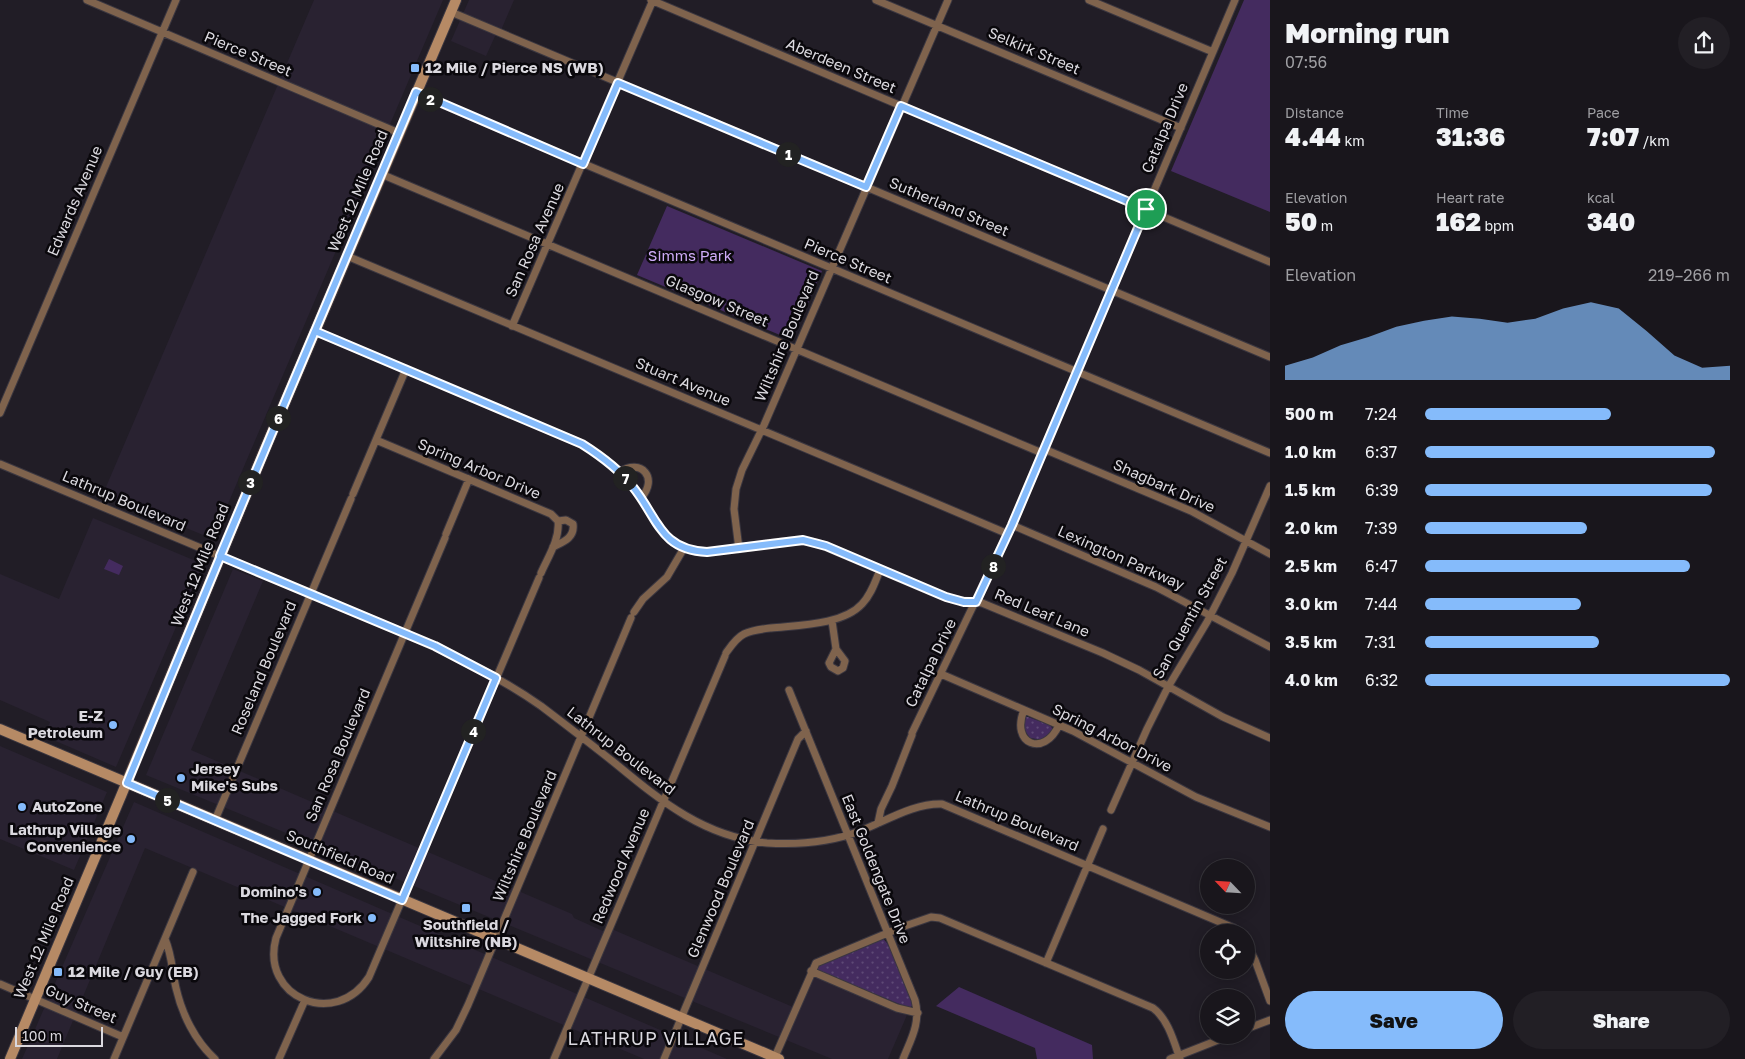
<!DOCTYPE html>
<html lang="en">
<head>
<meta charset="utf-8">
<style>
	body { margin:0; font-family:"Golos Text",sans-serif; background:#221f25; color:#f1f3f6; height:100vh; display:flex; flex-direction:column; font-size:19px; white-space:nowrap }
	* { box-sizing:border-box; margin:0 }
	p { font-size:16px; color:#9f9fa3 }
	.icon { flex:none; width:28px; height:28px; fill:none; stroke:currentColor; stroke-width:2; stroke-linecap:round; stroke-linejoin:round }
	.map { position:relative; flex:1; overflow:hidden }
	.side { display:flex; flex-direction:column; background:#19161c; width:475px }
	.side>* { flex:none }
	.needle { width:32px; rotate:295deg }
	.tools { position:absolute; left:1200px; top:859px; display:grid; gap:10px }
	.tools a { display:grid; place-items:center; width:55px; height:55px; border-radius:50%; background:#19161c; box-shadow:0 2px 12px #0003,0 0 0 1px #37353b; font-size:25px }
	.scale { position:absolute; left:15px; bottom:12px; width:88px; box-sizing:border-box; padding-left:5px; border:2px solid #dbd9df; border-top:0; font-size:14px; line-height:18px; white-space:nowrap; color:#dbd9df; -webkit-text-stroke:4px #0a080c; paint-order:stroke }
	.pin { position:absolute; display:grid; place-items:center; width:42px; height:42px; color:#fff; margin:-21px; border:2px solid #fff; border-radius:50%; box-shadow:0 1px 5px #0007 }
	.km { position:absolute; width:25px; height:25px; margin:-12px; border-radius:50%; background:#222; color:#fff; font-size:14px; line-height:25px; text-align:center }
	.round { display:grid; place-items:center; flex:none; width:52px; height:52px; border-radius:26px; background:#221f25 }
	.headline { display:flex; align-items:center; justify-content:space-between; height:85px; padding:0 15px }
	h1 { font-size:28px; font-weight:800; line-height:38px }
	.figures { display:grid; grid-template-columns:repeat(3,1fr); gap:8px; height:85px; padding:5px 15px }
	.figures div { display:grid; align-content:center }
	.figures b { font-size:25px; font-weight:800 }
	.figures small { font-size:14px; font-weight:400 }
	.figures p { font-size:14px }
	.chart { height:140px; padding:10px 15px }
	.chart p { display:flex; justify-content:space-between }
	.chart svg { width:100%; height:90px; margin-top:5px; fill:#85bbfb; opacity:.7 }
	.primary-button { display:flex; gap:10px; margin-top:auto; padding:10px 15px }
	.primary-button a { flex:1; height:58px; border-radius:30px; background:#85bbfb; color:#111; font-size:20px; font-weight:800; line-height:58px; text-align:center }
	.primary-button a+a { background:#221f25; color:#f1f3f6 }
	ul { padding:0 15px; list-style:none; font-size:16px }
	li { display:grid; grid-template-columns:80px 60px 1fr; align-items:center; height:38px }
	li i { height:12px; border-radius:6px; background:#85bbfb }
	main { display:flex; flex:1; min-height:0 }
	.map>svg:first-child { display:block }
	.built { fill:#292231 }
	.grass { fill:url(#grass-dots) }
	.park { fill:#442b5f }
	.lines { fill:none; stroke-linecap:round; stroke-linejoin:round }
	.minor-casing { stroke:#3b3740; stroke-width:9 }
	.secondary-casing { stroke:#3b3740; stroke-width:12 }
	.minor { stroke:#7f634d; stroke-width:7 }
	.secondary { stroke:#b68a65; stroke-width:10 }
	.route-casing { stroke:#fff; stroke-width:10 }
	.route { stroke:#85bbfb; stroke-width:6 }
	.poi-dot { fill:#85bbfb; stroke:#0a080c; stroke-width:2 }
	.labels { text-anchor:middle; stroke-width:5; stroke-linejoin:round; paint-order:stroke }
	.street-label { font-size:15px; fill:#dbd9df; stroke:#0a080c }
	.poi-label { font-size:15px; font-weight:bold; fill:#dbd9df; stroke:#0a080c; text-anchor:start }
	.park-label { font-size:15px; fill:#cfacf8; stroke:#0a080c }
	.quarter-label { font-size:18px; letter-spacing:1px; fill:#dbd9df; stroke:#0a080c }
</style>
</head>
<body>
<main>
<div class="map">
<svg width="1270" height="1059" viewBox="0 0 1270 1059">
	<defs>
		<pattern id="grass-dots" width="8" height="8" patternUnits="userSpaceOnUse" patternTransform="scale(1.25)"><rect width="8" height="8" fill="#442b5f"/><path d="M2 2h.1M6 6h.1" fill="none" stroke="#5e4976" stroke-width="1.8" stroke-linecap="round"/></pattern>
	</defs>
	<rect width="100%" height="100%" fill="#211d26"/>
	<path class="built" d="M314 0H443L213 539 103 494Z
		M469 0H514L499 35 496 34 486 56 451 41Z
		M93 518 203 564 116 767 44 736 50 722 0 700V574L59 599Z
		M233 569 263 581 191 750 572 914 574 918 605 932 607 927 793 1007 808 972 907 1015 888 1059H832L146 775Z
		M0 746 107 792 74 870 0 839Z
		M134 802 727 1059H644L145 848 57 1059H22Z"/>
	<path class="grass" d="M1026 717H1028L1050 725 1052 728V732L1043 740 1030 738 1023 728Z
		M883 939C892 944 910 993 913 1005L909 1008 819 971 816 967Z"/>
	<path class="park" d="M1244 0H1270V212L1171 171Z
		M667 206 822 271 792 340 637 275Z
		M109 559 123 566 119 575 104 569Z
		M959 987 1092 1045 1093 1059H1037L1035 1048 936 1006Z"/>
	<g class="lines">
		<g class="minor-casing">
			<path id="minor" d="M87 0 399 133
				M651 0 1270 262
				M876 0 1181 128
				M1089 0 1213 52
				M451 12 1270 357
				M416 93 1270 453
				M381 174 1042 453
				M347 256C567 348 788 440 1008 534
				M512 326 653 0
				M315 331 582 444C602 456 619 469 633 487 657 517 661 551 707 552 741 550 785 536 817 543L942 596 957 600 982 603 1103 653 1139 670 1223 717 1270 738
				M0 413 176 0
				M376 440 551 514 558 521
				M1044 449 1191 511 1270 554
				M0 464 404 633C452 654 498 676 541 706 566 725 591 744 616 764 662 802 705 837 767 843 799 845 831 842 860 831 886 821 914 803 942 804L1234 928 1240 932
				M620 472C641 458 659 478 641 498
				M353 494 406 369
				M1012 525 1156 587 1270 647
				M446 534 469 479
				M445 538 276 938C260 998 336 1029 369 977L539 578
				M553 547C563 542 575 538 573 524L566 520 558 521
				M739 549 734 509 736 489 742 470 764 425 948 0
				M541 573C548 557 560 539 558 521
				M634 612 643 599 667 577 684 548
				M832 621 836 649 829 663 831 667 838 671 843 668 845 661 836 649
				M726 653C731 646 736 638 744 634 752 630 762 629 771 628 798 625 843 625 862 604 871 595 875 582 880 570
				M941 674 1073 731 1196 797 1270 827
				M789 690 915 1000C921 1023 911 1039 903 1059
				M1024 710C1010 744 1044 758 1059 725
				M912 733 1012 525 1235 0
				M1111 810 1147 729 1168 687 1207 622 1232 573 1270 486
				M215 820 351 499
				M878 823 881 809 892 786 912 735
				M165 939C172 955 172 971 176 988 182 1014 195 1041 215 1059
				M1246 942 1255 960 1270 1001
				M1046 963 1103 829
				M811 971 897 1008 918 1013
				M0 984 123 1037
				M1246 1029 1270 1020
				M114 1059 193 872
				M279 1059 305 1000
				M434 1059 456 1030 468 1005 631 618
				M554 1059 725 656
				M664 1059 798 739 806 731
				M774 1059 816 963 902 927 931 917 940 918 1153 1008C1168 1019 1174 1042 1180 1059
				M1170 1059 1231 1035"/>
		</g>
		<g class="secondary-casing">
			<path id="secondary" d="M0 729 779 1059
				M10 1059 121 796 265 449 456 0"/>
		</g>
		<use href="#minor" class="minor"/>
		<use href="#secondary" class="secondary"/>
	</g>
	<g class="lines">
		<g class="route-casing">
			<path id="route" d="M1146 209 901 106 866 187 618 83 583 164 416 92 220 556 435 646 496 678 402 900 127 783C189 632 251 481 315 331L582 444C601 456 619 469 633 487 658 518 660 550 707 552L803 540 826 546 946 597 964 602H976L1012 525 1146 209"/>
		</g>
		<use href="#route" class="route"/>
	</g>
	<g class="poi-dot">
		<rect x="410" y="63" width="10" height="10" rx="2.5"/>
		<circle cx="113" cy="725" r="5"/>
		<circle cx="181" cy="778" r="5"/>
		<circle cx="22" cy="807" r="5"/>
		<circle cx="131" cy="839" r="5"/>
		<circle cx="317" cy="892" r="5"/>
		<rect x="461" y="903" width="10" height="10" rx="2.5"/>
		<circle cx="372" cy="918" r="5"/>
		<rect x="53" y="967" width="10" height="10" rx="2.5"/>
	</g>
	<g class="labels">
		<g class="street-label">
			<text transform="translate(1034 51) rotate(23)" y="5">Selkirk Street</text>
			<text transform="translate(248 54) rotate(23)" y="5">Pierce Street</text>
			<text transform="translate(841 66) rotate(23)" y="5">Aberdeen Street</text>
			<text transform="translate(1165 128) rotate(-67)" y="5">Catalpa Drive</text>
			<text transform="translate(358 191) rotate(-67)" y="5">West 12 Mile Road</text>
			<text transform="translate(75 201) rotate(-67)" y="5">Edwards Avenue</text>
			<text transform="translate(949 207) rotate(23)" y="5">Sutherland Street</text>
			<text transform="translate(535 240) rotate(-66)" y="5">San Rosa Avenue</text>
			<text transform="translate(848 261) rotate(23)" y="5">Pierce Street</text>
			<text transform="translate(717 301) rotate(23)" y="5">Glasgow Street</text>
			<text transform="translate(787 336) rotate(-67)" y="5">Wiltshire Boulevard</text>
			<text transform="translate(683 382) rotate(23)" y="5">Stuart Avenue</text>
			<text transform="translate(479 469) rotate(23)" y="5">Spring Arbor Drive</text>
			<text transform="translate(1164 486) rotate(24)" y="5">Shagbark Drive</text>
			<text transform="translate(124 501) rotate(23)" y="5">Lathrup Boulevard</text>
			<text transform="translate(1121 558) rotate(24)" y="5">Lexington Parkway</text>
			<text transform="translate(200 565) rotate(-68)" y="5">West 12 Mile Road</text>
			<text transform="translate(1042 613) rotate(23)" y="5">Red Leaf Lane</text>
			<text transform="translate(1190 618) rotate(-61)" y="5">San Quentin Street</text>
			<text transform="translate(931 663) rotate(-64)" y="5">Catalpa Drive</text>
			<text transform="translate(264 668) rotate(-67)" y="5">Roseland Boulevard</text>
			<text transform="translate(1112 738) rotate(27)" y="5">Spring Arbor Drive</text>
			<text transform="translate(621 751) rotate(38)" y="5">Lathrup Boulevard</text>
			<text transform="translate(338 755) rotate(-67)" y="5">San Rosa Boulevard</text>
			<text transform="translate(1017 821) rotate(23)" y="5">Lathrup Boulevard</text>
			<text transform="translate(525 836) rotate(-67)" y="5">Wiltshire Boulevard</text>
			<text transform="translate(340 857) rotate(23)" y="5">Southfield Road</text>
			<text transform="translate(621 866) rotate(-67)" y="5">Redwood Avenue</text>
			<text transform="translate(876 869) rotate(68)" y="5">East Goldengate Drive</text>
			<text transform="translate(721 889) rotate(-67)" y="5">Glenwood Boulevard</text>
			<text transform="translate(44 938) rotate(-67)" y="5">West 12 Mile Road</text>
			<text transform="translate(81 1004) rotate(23)" y="5">Guy Street</text>
		</g>
		<g class="poi-label">
			<text x="425" y="73">12 Mile / Pierce NS (WB)</text>
			<text x="103" y="721" text-anchor="end">E-Z<tspan x="103" dy="17">Petroleum</tspan></text>
			<text x="191" y="774">Jersey<tspan x="191" dy="17">Mike's Subs</tspan></text>
			<text x="32" y="812">AutoZone</text>
			<text x="121" y="835" text-anchor="end">Lathrup Village<tspan x="121" dy="17">Convenience</tspan></text>
			<text x="307" y="897" text-anchor="end">Domino's</text>
			<text x="362" y="923" text-anchor="end">The Jagged Fork</text>
			<text x="466" y="930" text-anchor="middle">Southfield /<tspan x="466" dy="17">Wiltshire (NB)</tspan></text>
			<text x="68" y="977">12 Mile / Guy (EB)</text>
		</g>
		<g class="park-label">
			<text x="690" y="261">Simms Park</text>
		</g>
		<g class="quarter-label">
			<text x="656" y="1045">LATHRUP VILLAGE</text>
		</g>
	</g>
</svg>
<div class="tools">
<a><svg class="needle" viewBox="-14 -14 28 28"><path d="M0-13l5 13h-10z" fill="#e53935"/><path d="M0 13l5-13h-10z" fill="#9f9fa3"/></svg></a>
<a><svg class="icon" aria-label="locate" viewBox="0 0 24 24"><circle cx="12" cy="12" r="6"/><path d="M12 2v4M12 18v4M2 12h4M18 12h4"/></svg></a>
<a><svg class="icon" aria-label="layers" viewBox="0 0 24 24"><path d="M12 4l9 5-9 5-9-5zM3 14l9 5 9-5"/></svg></a>
</div>
<div class="scale">100 m</div>
<div class="pin" style="left:1146px;top:209px;background:#1e9e55"><svg class="icon" aria-label="arrive" viewBox="0 0 24 24"><path d="M6 21V4h12l-3 4 3 4H6"/></svg></div>
<b class="km" style="left:788px;top:154px">1</b>
<b class="km" style="left:430px;top:99px">2</b>
<b class="km" style="left:250px;top:482px">3</b>
<b class="km" style="left:473px;top:731px">4</b>
<b class="km" style="left:167px;top:800px">5</b>
<b class="km" style="left:278px;top:418px">6</b>
<b class="km" style="left:625px;top:478px">7</b>
<b class="km" style="left:993px;top:566px">8</b>
</div>
<section class="side">
<div class="headline"><div><h1>Morning run</h1><p>07:56</p></div><a class="round"><svg class="icon" aria-label="share" viewBox="0 0 24 24"><path d="M12 15V3M7 8l5-5 5 5M5 13v7h14v-7"/></svg></a></div>
<div class="figures">
<div><p>Distance</p><b>4.44<small> km</small></b></div>
<div><p>Time</p><b>31:36</b></div>
<div><p>Pace</p><b>7:07<small> /km</small></b></div>
</div>
<div class="figures">
<div><p>Elevation</p><b>50<small> m</small></b></div>
<div><p>Heart rate</p><b>162<small> bpm</small></b></div>
<div><p>kcal</p><b>340</b></div>
</div>
<div class="chart"><p><span>Elevation</span>219–266 m</p>
<svg viewBox="0 0 160 44" preserveAspectRatio="none"><path d="M0 44V37L10 33L20 27L30 23L40 18L50 15L60 13L70 14L80 16L90 14L100 9L110 6L120 9L130 20L140 32L150 38L160 37V44z"/></svg>
</div>
<ul>
<li><b>500 m</b>7:24<i style="width:61%"></i></li>
<li><b>1.0 km</b>6:37<i style="width:95%"></i></li>
<li><b>1.5 km</b>6:39<i style="width:94%"></i></li>
<li><b>2.0 km</b>7:39<i style="width:53%"></i></li>
<li><b>2.5 km</b>6:47<i style="width:87%"></i></li>
<li><b>3.0 km</b>7:44<i style="width:51%"></i></li>
<li><b>3.5 km</b>7:31<i style="width:57%"></i></li>
<li><b>4.0 km</b>6:32<i style="width:100%"></i></li>
</ul>
<div class="primary-button"><a>Save</a><a>Share</a></div>
</section>
</main>
</body>
</html>
